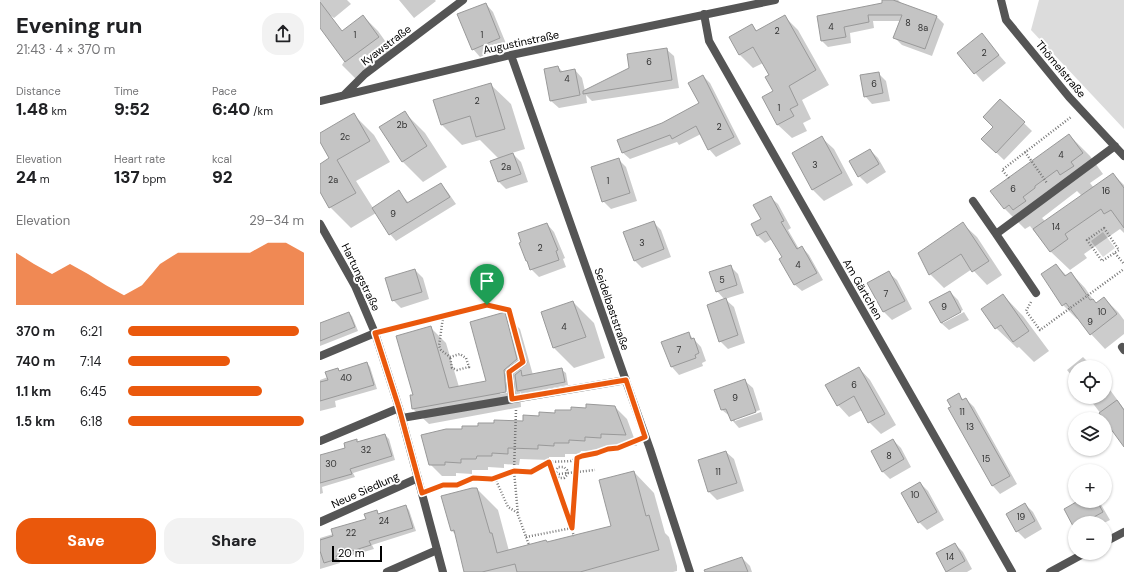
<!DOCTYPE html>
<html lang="en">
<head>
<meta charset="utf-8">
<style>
	body { margin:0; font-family:"DM Sans",sans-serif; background:#f2f2f2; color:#202124; height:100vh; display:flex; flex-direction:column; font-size:15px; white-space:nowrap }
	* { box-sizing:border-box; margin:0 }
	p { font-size:13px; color:#757577 }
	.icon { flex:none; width:22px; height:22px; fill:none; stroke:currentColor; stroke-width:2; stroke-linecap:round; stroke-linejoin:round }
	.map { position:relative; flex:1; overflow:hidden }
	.panel { display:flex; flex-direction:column; background:#fff; width:320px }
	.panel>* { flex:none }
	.fabs { position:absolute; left:748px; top:360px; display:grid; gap:8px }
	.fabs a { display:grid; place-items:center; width:44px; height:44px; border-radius:50%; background:#fff; box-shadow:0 1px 3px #0004; font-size:20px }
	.scale { position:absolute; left:12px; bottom:10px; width:50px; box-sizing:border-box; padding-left:4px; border:2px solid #000; border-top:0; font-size:11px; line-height:14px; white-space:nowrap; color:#000; -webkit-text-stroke:3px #fff; paint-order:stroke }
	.pin { position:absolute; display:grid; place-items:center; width:34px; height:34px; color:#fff; margin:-41px -17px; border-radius:50% 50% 50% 0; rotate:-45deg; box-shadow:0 0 4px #0007 }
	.pin .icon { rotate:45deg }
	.round { display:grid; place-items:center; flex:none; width:42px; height:42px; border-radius:16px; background:#f2f2f2 }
	.headline { display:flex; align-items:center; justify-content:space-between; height:68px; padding:0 16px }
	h1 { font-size:22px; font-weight:800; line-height:30px }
	.figures { display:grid; grid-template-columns:repeat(3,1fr); gap:6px; height:68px; padding:4px 16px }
	.figures div { display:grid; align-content:center }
	.figures b { font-size:17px; font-weight:800 }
	.figures small { font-size:11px; font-weight:400 }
	.figures p { font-size:11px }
	.chart { height:112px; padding:8px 16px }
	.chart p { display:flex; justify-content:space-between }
	.chart svg { width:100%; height:72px; margin-top:4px; fill:#ea580c; opacity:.7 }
	.action { display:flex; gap:8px; margin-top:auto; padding:8px 16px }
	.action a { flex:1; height:46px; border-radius:16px; background:#ea580c; color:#fff; font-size:16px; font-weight:800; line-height:46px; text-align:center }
	.action a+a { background:#f2f2f2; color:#202124 }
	ul { padding:0 16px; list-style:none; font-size:13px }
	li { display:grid; grid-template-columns:64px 48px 1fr; align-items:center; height:30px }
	li i { height:10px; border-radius:5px; background:#ea580c }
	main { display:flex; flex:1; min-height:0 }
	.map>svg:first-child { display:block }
	.green { fill:#dcdcdc }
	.shadow { fill:#0003; fill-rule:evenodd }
	.building { fill:#c4c4c4; stroke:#999 }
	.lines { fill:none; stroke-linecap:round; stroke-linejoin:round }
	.path { stroke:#777; stroke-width:2.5; stroke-dasharray:1 2; stroke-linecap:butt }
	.service { stroke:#555; stroke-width:8 }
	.minor { stroke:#555; stroke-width:8 }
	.route-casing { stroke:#fff; stroke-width:8 }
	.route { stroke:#ea580c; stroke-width:5 }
	.labels { text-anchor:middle; stroke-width:4; stroke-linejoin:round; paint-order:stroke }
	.number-label { font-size:9px; fill:#313131 }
	.street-label { font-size:11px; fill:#000; stroke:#fff }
</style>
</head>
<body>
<main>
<section class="panel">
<div class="headline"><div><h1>Evening run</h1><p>21:43 · 4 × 370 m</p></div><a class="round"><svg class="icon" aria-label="share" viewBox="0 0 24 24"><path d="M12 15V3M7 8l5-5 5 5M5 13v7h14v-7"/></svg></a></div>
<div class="figures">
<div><p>Distance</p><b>1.48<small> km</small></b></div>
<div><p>Time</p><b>9:52</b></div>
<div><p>Pace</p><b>6:40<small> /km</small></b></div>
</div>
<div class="figures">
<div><p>Elevation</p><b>24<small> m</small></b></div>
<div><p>Heart rate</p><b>137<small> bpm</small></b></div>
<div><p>kcal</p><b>92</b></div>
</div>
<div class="chart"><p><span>Elevation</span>29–34 m</p>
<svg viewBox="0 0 160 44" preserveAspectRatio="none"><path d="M0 44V12L10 19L20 25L30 19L40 25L50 32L60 38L70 32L80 19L90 12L100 12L110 12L120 12L130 12L140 6L150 6L160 12V44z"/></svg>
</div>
<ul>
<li><b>370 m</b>6:21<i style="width:97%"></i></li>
<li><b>740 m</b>7:14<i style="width:58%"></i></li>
<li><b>1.1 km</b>6:45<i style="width:76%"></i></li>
<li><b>1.5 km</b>6:18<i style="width:100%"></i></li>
</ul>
<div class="action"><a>Save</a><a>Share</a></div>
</section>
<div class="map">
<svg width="804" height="572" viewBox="0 0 804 572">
	<rect width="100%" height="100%" fill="#fff"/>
	<path class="green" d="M719 0H804V129L711 30Z
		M783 232 795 248 783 257 771 241Z"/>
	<path class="shadow" d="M0 0H27L31 4 14 18 0 8Z
		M79 0H115L116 1 94 18Z
		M563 0H578L583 5 616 16 624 24 612 56 582 45 575 38 581 21H553L554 28 530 33 531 43 508 47 502 41 498 16 563 4Z
		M166 4 173 12 187 46 160 57 153 49Z
		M43 16 58 31 73 52 36 79 22 65 25 60 0 25 36 41Z
		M464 16 478 30 509 85 482 100 491 119 483 123 487 131 472 138 458 125 455 92 450 75 443 63 433 68 419 54 431 25 437 31Z
		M662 35 686 63 663 82 638 53Z
		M346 49 354 56 359 88 272 101 266 95 267 103 239 108 231 101 238 67 243 72 255 70 262 78 265 91Z
		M558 73 566 81 570 101 552 104 545 96Z
		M383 76 390 83 421 144 396 157 389 149 381 134 359 145 357 142 310 159 302 152 342 124 380 104Z
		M170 84 191 104 205 149 192 153 201 162 208 182 186 189 178 181 179 159 160 140 142 145 122 125Z
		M680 100 712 131 684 160 662 139 674 127Z
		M84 112 105 133 127 167 103 182 83 162 61 128Z
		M34 115 54 135 70 162 36 181 53 208 79 192 89 203 120 184 127 191 136 204 76 241 70 234 56 213 31 228 10 207 0 190V165L11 159 0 141V134Z
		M749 135 770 156 783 174 770 183 774 188 793 174 804 185V233L800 229 764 254 767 258 750 270 730 251 710 226 705 229 684 208ZM757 191 762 196 725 221 722 218Z
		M502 138 514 149 533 185 504 201 492 189Z
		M550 150 558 158 566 172 547 184 539 176Z
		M298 159 306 167 317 201 291 209 283 201Z
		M450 197 458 204 471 228 468 230 479 249 482 247 489 255 503 280 482 291 474 284 463 258 452 239 445 243 438 236 432 225 442 219Z
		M333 222 341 230 351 257 322 268 314 260Z
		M227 224 234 232 245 258 243 259 246 267 219 277 211 269 207 261Z
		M643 224 657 237 682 275 667 285 652 269 624 288 610 274Z
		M736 265 747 276 751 273 765 288 776 304 784 298 798 312 804 320V334L785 349 771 334 758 318 757 319 743 305Z
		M410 266 418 274 424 293 405 299 414 307 425 343 408 349 400 341 405 300 397 291Z
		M95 270 103 278 109 299 81 308 73 300Z
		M569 273 577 280 592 309 572 320 564 312 548 284Z
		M630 292 638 300 643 310 623 321V323L644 312 649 320 629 330 621 323Z
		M683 295 703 316 729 351 714 362 699 347 697 348 676 328Z
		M253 302 274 323 285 358 254 368 234 348Z
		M29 313 32 316 38 331 0 346V325Z
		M184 313 200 329 213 375 242 370 246 373 248 385 202 394 200 392 201 407 109 424 93 409 94 396 110 327 126 343 139 387 167 382ZM190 390 191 392 180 394V392Z
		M368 333 381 347 386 361 382 363 383 366 359 375 352 367Z
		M763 357 773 367H755V380L747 370Z
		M47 363 50 367 57 389 15 401 16 407 0 411V380L8 377 18 369 20 371Z
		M539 368 550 380 576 425 561 434 549 422 542 410 529 417 518 405Z
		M425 381 433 388 440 410 415 418V421L441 412 443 420 419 428 412 420 411 417 402 410 395 391Z
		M785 383 804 409V444L768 397H785Z
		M638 395 644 400 646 399 654 407 697 484 680 494 673 486 630 409 632 407Z
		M295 407 307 419 317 446 292 445V449H276V452L261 451 260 454H245V457H229V460L200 459 199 465 184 464V468L168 467V470H152V474L136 473V476H122L110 464 143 430 204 422 236 414 267 409Z
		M65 435 69 439 75 460 33 473 35 477 2 487 3 493 0 494V456L26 448 36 440 39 443Z
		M573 440 581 448 591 467 570 479 562 471Z
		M406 452 414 459 424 491 397 500 389 492Z
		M314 472 334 493 345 533 349 537 357 566V571L353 572H145L136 535 132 531 157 489 178 510 189 551 228 543 292 526Z
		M600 483 608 491 624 520 607 530 599 522Z
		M760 501H779L790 520 784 523H755V527L745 510Z
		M705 504 713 512 722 529 705 539 697 531Z
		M85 506 89 510 96 531 52 545 54 549 19 559 20 563 0 569V538L13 534 47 520 57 512 59 514Z
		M635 544 643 552 652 569 647 572H627L626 571Z
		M422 558 430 566 432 572H404Z"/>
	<path class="building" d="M562 0H573L617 16 605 49 573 38 582 15H548L549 22 524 27 526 37 501 41 497 16 562 3Z
		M0 2 22 31 43 15 59 37 25 62 0 28Z
		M166 3 180 38 152 50 137 14Z
		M465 15 496 70 469 86 478 105 470 109 474 116 457 125 442 97 453 91 445 77 449 75 433 47 419 55 409 37 432 24 436 31Z
		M662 33 679 55 654 74 637 53Z
		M347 48 352 80 263 94V91L309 68 307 54Z
		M238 66 240 72 255 69 260 95 230 101 224 69Z
		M559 72 563 93 544 97 540 75Z
		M383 75 414 137 388 150 376 126 352 139 350 135 302 153 297 140 342 123 379 103 368 83Z
		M171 83 185 129 156 137 150 116 121 125 113 100Z
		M680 99 705 122 676 153 661 139 673 127 663 117Z
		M85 111 107 146 82 162 59 127Z
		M34 113 50 141 17 160 36 193 9 208 0 192V164L9 158 0 142V133Z
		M749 134 763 153 751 162 754 166 740 175 737 170 715 186V188L703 197 706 201 693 210 689 205 684 209 670 191Z
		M502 136 522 173 492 190 472 153Z
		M550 149 559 164 538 177 529 161Z
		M193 153 201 174 178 182 170 161Z
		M299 158 310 193 282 202 271 167Z
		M793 173 804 188V228L791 210 784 214 781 209 745 234 748 239 730 252 713 229Z
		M121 183 130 197 69 235 52 208 79 190 87 203Z
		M451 196 464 221 461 222 477 249 482 246 497 273 474 285 459 259 462 257 446 231 437 236 431 224 441 219 433 205Z
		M334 221 344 249 314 261 303 232Z
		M643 222 669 261 652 272 641 254 609 275 598 253Z
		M227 223 238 250 236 251 239 260 210 270 207 261H206L199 243 201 242 198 233Z
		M736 264 745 276 751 272 770 300 773 299 776 303 784 297 797 314 770 335 746 303 742 306 721 274Z
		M411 265 417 285 396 292 389 272Z
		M95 269 102 292 72 301 65 278Z
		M569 271 585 301 563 312 547 283Z
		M630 291 641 312 621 323 609 302Z
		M683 294 709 331 693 342 681 325 675 329 661 309Z
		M406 298 418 335 399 342 387 305Z
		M253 301 266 337 233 348 221 312Z
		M29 312 35 327 0 341V323Z
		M185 312 197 359 184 370 186 392 92 409 90 395H93L76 336 111 326 129 388 166 381 150 322Z
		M369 332 371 339 374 338 379 353 375 355 376 358 351 367 341 342Z
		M47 362 54 385 0 401V382L8 380 5 372 18 368 19 371Z
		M539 367 565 414 548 423 534 396 517 406 505 385Z
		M242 368 245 382 197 391V390L195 375 201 370 202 376Z
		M425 379 436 412 411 421 406 409 401 410 394 390Z
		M639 393 642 400 646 398 690 476 672 486 628 408 631 407 627 400Z
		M797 400 804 410V447L785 421V419H783L779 413Z
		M266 404 295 406 306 435 281 434V438L265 437V441L249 440V443H234V446L218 445V449L188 448V454L172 453V456H157L156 459H141V463L125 462V465H109L101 435 126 429H142V426H158V423H174V420L203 421V415L219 416V412L235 413V410H251V407L266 408Z
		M65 434 72 456 30 469 32 474 0 483V455L25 448 24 443 37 439V442Z
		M573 439 584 459 562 472 551 451Z
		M406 451 417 483 388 492 378 460Z
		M314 471 326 516 329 515 339 550 260 572H197L195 564 162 572H144L134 530 131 531 121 496 152 488H157L170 533H172L177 553 226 540 227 542 291 526 279 480Z
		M600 482 617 512 598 523 581 493Z
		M758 501H777L783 512 763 523H755L754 528 744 509Z
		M705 503 715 521 696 532 686 514Z
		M86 505 93 528 49 541 51 545 16 556 17 559 4 563 0 551V540L13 536 11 529 46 519 44 514 57 510 58 514Z
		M635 543 645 561 626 572 616 553Z
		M422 557 428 572H385L384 570Z"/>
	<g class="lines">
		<path class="path" d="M705 152 727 183
			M689 178 682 170 751 117
			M784 228 799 250 782 261 767 240Z
			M795 253 804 264
			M711 302 706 311 720 330 804 269
			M123 317 119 346 121 350 130 357 140 354 146 358 149 367 137 370 132 368 130 357
			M66 330 167 305 189 310 200 350
			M196 410 194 471 198 515 209 545
			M229 462 254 536
			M233 475H236L239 478H244L247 475V470L244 467H238L235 472 239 474 275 470
			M175 478 188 507 198 513
			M112 489 123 485H137L153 479H172L194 471 211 472 229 462 251 461 262 456 277 453 288 449 298 448 316 441
			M206 537 252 528 257 459"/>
		<path class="service" d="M192 399 189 372 203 362
			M82 418 306 380
			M0 441 79 408
			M0 522 98 478
			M67 572 117 550"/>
		<path class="minor" d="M681 0 686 20 749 97 804 156
			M384 14 389 41 692 572
			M191 55 330 449 370 572
			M25 94 45 74 143 0
			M0 101 191 55 455 0
			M653 201 676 234
			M0 224 35 286 55 333 79 408 123 572
			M716 293 676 234 795 146
			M802 347 804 350
			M0 356 55 333
			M785 542 804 532
			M730 572 765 553"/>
	</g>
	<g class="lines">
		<g class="route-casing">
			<path id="route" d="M167 305 189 310 203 362 189 372 192 399 306 380 325 437 298 448 288 449 277 453 262 456 257 458 252 528 229 462 211 472 194 471 172 479 153 478 137 485H123L102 493 79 408 55 333Z"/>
		</g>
		<use href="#route" class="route"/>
	</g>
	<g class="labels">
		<g class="number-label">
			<text x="588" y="26">8</text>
			<text x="511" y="30">4</text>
			<text x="603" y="31">8a</text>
			<text x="457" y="34">2</text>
			<text x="35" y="38">1</text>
			<text x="162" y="38">1</text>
			<text x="664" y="56">2</text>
			<text x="329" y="65">6</text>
			<text x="247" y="82">4</text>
			<text x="554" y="87">6</text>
			<text x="157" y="104">2</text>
			<text x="459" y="111">1</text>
			<text x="82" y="128">2b</text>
			<text x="399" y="130">2</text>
			<text x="25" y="140">2c</text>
			<text x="741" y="158">4</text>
			<text x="495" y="168">3</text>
			<text x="186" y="170">2a</text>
			<text x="13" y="183">2a</text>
			<text x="288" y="184">1</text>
			<text x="693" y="192">6</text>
			<text x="786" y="194">16</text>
			<text x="73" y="217">9</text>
			<text x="736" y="230">14</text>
			<text x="322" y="246">3</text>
			<text x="220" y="251">2</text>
			<text x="478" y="268">4</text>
			<text x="402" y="283">5</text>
			<text x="566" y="297">7</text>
			<text x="624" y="310">9</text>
			<text x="782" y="315">10</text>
			<text x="770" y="325">9</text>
			<text x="244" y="330">4</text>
			<text x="359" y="353">7</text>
			<text x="26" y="381">40</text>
			<text x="534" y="388">6</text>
			<text x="415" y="401">9</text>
			<text x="642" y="415">11</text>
			<text x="650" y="430">13</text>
			<text x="46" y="453">32</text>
			<text x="569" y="459">8</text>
			<text x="666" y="462">15</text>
			<text x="11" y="467">30</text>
			<text x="398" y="475">11</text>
			<text x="595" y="498">10</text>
			<text x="701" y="520">19</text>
			<text x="64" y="524">24</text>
			<text x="31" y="536">22</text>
			<text x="630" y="560">14</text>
		</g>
		<g class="street-label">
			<text transform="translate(201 42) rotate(-12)" y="4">Augustinstraße</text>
			<text transform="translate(66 45) rotate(-37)" y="4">Kyawstraße</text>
			<text transform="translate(741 69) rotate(50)" y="4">Thömelstraße</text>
			<text transform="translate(41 277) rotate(64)" y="4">Hartungstraße</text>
			<text transform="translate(543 289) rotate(60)" y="4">Am Gärtchen</text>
			<text transform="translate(292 309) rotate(71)" y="4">Seidelbaststraße</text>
			<text transform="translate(45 490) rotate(-24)" y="4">Neue Siedlung</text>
		</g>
	</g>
</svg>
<div class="fabs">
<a><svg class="icon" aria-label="locate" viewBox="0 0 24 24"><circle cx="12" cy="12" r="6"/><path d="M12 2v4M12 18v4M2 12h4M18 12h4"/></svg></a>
<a><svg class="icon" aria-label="layers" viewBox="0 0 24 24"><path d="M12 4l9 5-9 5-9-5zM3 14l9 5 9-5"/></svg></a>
<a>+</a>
<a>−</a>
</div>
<div class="scale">20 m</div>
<div class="pin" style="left:167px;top:305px;background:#1e9e55"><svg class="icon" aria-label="arrive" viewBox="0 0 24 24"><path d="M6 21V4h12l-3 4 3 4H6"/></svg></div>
</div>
</main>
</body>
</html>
